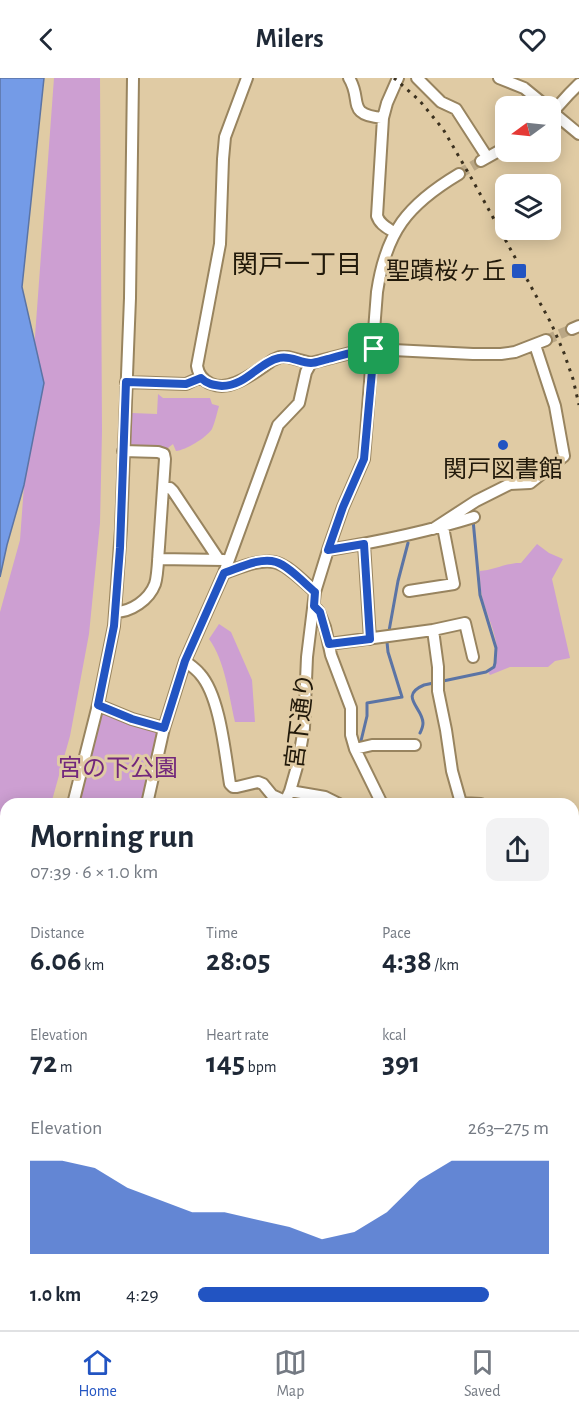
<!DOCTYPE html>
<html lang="en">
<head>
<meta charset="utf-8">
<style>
	body { margin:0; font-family:"Alegreya Sans","Noto Sans JP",sans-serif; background:#f2f2f3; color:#1f2937; height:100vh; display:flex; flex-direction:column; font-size:22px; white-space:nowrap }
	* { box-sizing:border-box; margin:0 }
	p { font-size:20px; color:#747a83 }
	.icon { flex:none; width:33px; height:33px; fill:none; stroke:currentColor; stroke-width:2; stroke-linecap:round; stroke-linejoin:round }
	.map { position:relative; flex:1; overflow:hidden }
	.side { position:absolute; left:0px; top:720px; width:579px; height:532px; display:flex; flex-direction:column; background:#fff; border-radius:18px 18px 0 0; box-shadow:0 3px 15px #0003 }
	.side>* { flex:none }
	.needle { width:39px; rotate:255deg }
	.buttons { position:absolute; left:495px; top:18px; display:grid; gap:12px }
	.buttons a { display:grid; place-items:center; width:66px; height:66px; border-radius:12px; background:#fff; box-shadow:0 3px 15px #0003; font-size:30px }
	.pin { position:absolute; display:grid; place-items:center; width:51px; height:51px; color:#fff; margin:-26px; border-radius:12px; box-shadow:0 3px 9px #0006 }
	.round { display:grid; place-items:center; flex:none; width:63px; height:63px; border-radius:12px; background:#f2f2f3 }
	.head { display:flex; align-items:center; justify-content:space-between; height:102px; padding:0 30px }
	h1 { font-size:33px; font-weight:700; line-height:45px }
	.figures { display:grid; grid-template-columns:repeat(3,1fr); gap:9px; height:102px; padding:6px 30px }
	.figures div { display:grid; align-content:center }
	.figures b { font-size:30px; font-weight:700 }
	.figures small { font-size:16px; font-weight:400 }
	.figures p { font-size:16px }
	.chart { height:168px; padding:12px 30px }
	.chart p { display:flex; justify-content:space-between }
	.chart svg { width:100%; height:108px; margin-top:6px; fill:#2254c2; opacity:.7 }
	ul { padding:0 30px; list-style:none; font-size:20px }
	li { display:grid; grid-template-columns:96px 72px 1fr; align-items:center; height:45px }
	li i { height:15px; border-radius:8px; background:#2254c2 }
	header { display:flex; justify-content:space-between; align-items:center; height:78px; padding:0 30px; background:#fff; font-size:27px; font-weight:700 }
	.tab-bar { display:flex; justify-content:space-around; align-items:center; height:84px; border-top:2px solid #e0e1e3; background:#fff; font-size:16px; color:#747a83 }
	.tab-bar a { display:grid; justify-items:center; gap:3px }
	.tab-bar .active { color:#2254c2 }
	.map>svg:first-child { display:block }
	.green { fill:#cd9fd2 }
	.water { fill:#749be7; stroke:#5b74a5; stroke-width:1.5 }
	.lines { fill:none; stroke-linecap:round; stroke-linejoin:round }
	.stream { stroke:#5b74a5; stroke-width:3 }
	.minor-tunnel { stroke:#baa785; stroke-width:10; stroke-dasharray:10 5; stroke-linecap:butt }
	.minor-casing { stroke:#98845f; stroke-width:14 }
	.minor { stroke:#fff; stroke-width:10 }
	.rail { stroke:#3b311f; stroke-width:3; stroke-dasharray:3 6; stroke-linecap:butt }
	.route-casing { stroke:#fff; stroke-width:12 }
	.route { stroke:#2254c2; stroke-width:8 }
	.poi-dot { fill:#2254c2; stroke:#e0cba4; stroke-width:2 }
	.labels { text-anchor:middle; stroke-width:6; stroke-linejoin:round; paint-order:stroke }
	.poi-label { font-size:24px; fill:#21190a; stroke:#e0cba4; text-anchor:end }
	.street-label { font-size:24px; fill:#21190a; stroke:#e0cba4 }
	.park-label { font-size:24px; fill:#72277c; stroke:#e0cba4 }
	.neighbourhood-label { font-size:26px; fill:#21190a; stroke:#e0cba4 }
</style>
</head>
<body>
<header><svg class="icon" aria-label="back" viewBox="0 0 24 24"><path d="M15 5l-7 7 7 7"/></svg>Milers<svg class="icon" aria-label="heart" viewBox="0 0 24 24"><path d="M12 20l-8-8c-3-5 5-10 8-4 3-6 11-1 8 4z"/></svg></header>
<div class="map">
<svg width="579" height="1252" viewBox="0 0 579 1252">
	<rect width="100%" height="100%" fill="#e0cba4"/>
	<path class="green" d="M54 0H100L102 353 100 445 89 556 70 658 51 726H6V884L0 903V534L20 462Z
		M158 316 163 320H210L212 326 219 328C217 335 215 344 212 351 206 360 186 372 176 373L173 366 168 370 130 369 132 335 157 336Z
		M537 466 549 475 563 481 552 501 570 580 555 583 548 589H510L490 597 488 594C510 580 486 538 482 518 480 510 480 501 480 493 494 492 509 484 521 485Z
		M219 546 231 554 252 602 255 644H235C229 618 225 583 209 561Z
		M99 633 164 650 145 726H76Z"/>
	<path class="water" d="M0 0H44L22 209 44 305 24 407 7 467 0 499Z"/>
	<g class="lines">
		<path class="stream" d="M420 655C421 653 423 648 423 645 423 630 398 618 424 607L486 594 494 589 495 585 496 570 480 517 472 431
			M360 667 367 638V625L402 619 388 574 387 564 398 503 408 465
			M267 1252V1246"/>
		<path class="minor-tunnel" d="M459 96 481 83
			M546 262 572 251"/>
		<g class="minor-casing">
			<path id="minor" d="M247 0 225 59 223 81 220 166 197 288C200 306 219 312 235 305 249 300 261 290 273 282L280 279H288L311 285 362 272 373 271 473 276H501L515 274 546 262
				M349 0C363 22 345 37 383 40
				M417 0 441 24 456 31 487 79
				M499 0 524 10 546 28
				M550 32 579 56
				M550 37 569 16 579 6
				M481 83 506 69
				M395 155C388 150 380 147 377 138L383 40 387 25 398 0
				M572 251 579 248
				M126 304 186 306 201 299
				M163 410H170L173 413 219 482
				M433 451 476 423 510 406 530 405 564 378 555 328 535 267
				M364 466 370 561
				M328 472C377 464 426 454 474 439
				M158 481 224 482
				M224 495C239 490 258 481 274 484 287 486 305 505 315 514
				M409 513 454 506 443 449
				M314 528 319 534 325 549 331 577 351 630V657L355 671 382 726
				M115 534C131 534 149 522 155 506 158 497 158 479 159 469 161 440 163 410 165 381L164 376 158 374 123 373
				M433 552 465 545 473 579
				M329 566 433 552 438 589V613L446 652 452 693 461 725 481 726
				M185 583C190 587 196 591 200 596 220 618 225 676 230 706L233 709H237L258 704 263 706 272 717 285 723
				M98 627 132 641 164 650
				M355 671 372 667H415
				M290 713 325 719 339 726
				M73 726 98 627 114 548 121 451 130 220 133 0
				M147 726 164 650 185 583 224 495 278 347 299 325 306 294 311 285
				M284 726 290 713 298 685 304 650 307 579 315 514 328 472 343 429 364 381 377 214C386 154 407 127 459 96
				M573 789 579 777
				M0 967 6 950
				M0 998 6 1017
				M573 1023 579 1022
				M0 1122H6
				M573 1238H579
				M525 1246 527 1252
				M44 1252 46 1246
				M320 1252 321 1246
				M454 1252 477 1246"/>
		</g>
		<use href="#minor" class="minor"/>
		<path class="rail" d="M394 0 419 22 443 51 473 103 551 245 564 275 573 301 579 327"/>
	</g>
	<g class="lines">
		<g class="route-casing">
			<path id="route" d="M374 271 364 381 343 429 328 472 364 466 370 561 329 566 320 534 314 528 315 514C305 506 289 488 276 484 260 479 239 490 224 495L185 583 164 650 132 641 98 627 114 548 120 470 126 304 186 306 201 300C207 306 213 307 222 308 246 308 259 284 279 280 290 277 300 285 311 285 316 285 323 282 328 281 343 277 358 272 374 271Z"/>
		</g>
		<use href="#route" class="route"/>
	</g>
	<g class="poi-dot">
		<rect x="511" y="185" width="16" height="16" rx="3"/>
		<circle cx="503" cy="367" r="6"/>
	</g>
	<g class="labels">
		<g class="poi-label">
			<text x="506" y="201">聖蹟桜ヶ丘</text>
			<text x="503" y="399" text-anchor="middle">関戸図書館</text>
		</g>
		<g class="street-label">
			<text transform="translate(300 643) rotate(-83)" y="8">宮下通り</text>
		</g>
		<g class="park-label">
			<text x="118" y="698">宮の下公園</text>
		</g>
		<g class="neighbourhood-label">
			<text x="297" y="195">関戸一丁目</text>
		</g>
	</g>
</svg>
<div class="buttons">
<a><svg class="needle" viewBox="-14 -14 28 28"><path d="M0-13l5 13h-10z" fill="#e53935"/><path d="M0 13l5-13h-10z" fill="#747a83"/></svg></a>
<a><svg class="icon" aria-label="layers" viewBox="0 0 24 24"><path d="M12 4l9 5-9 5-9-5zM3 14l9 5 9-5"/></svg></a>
</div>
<div class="pin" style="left:374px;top:271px;background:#1e9e55"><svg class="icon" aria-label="arrive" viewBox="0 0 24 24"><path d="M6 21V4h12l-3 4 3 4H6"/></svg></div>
<section class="side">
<div class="head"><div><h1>Morning run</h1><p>07:39 · 6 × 1.0 km</p></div><a class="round"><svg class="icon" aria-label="share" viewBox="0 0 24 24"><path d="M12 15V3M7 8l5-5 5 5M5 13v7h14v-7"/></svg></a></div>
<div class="figures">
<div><p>Distance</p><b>6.06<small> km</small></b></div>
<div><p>Time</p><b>28:05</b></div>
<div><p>Pace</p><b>4:38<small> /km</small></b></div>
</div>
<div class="figures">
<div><p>Elevation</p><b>72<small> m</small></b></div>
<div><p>Heart rate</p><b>145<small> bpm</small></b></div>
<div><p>kcal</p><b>391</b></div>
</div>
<div class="chart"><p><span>Elevation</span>263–275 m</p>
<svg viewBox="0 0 160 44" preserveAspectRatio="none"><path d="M0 44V6L10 6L20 9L30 17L40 22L50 27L60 27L70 30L80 33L90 38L100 35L110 27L120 14L130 6L140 6L150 6L160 6V44z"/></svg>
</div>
<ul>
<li><b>1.0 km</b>4:29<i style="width:83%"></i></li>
</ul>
</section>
</div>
<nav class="tab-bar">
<a class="active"><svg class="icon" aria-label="home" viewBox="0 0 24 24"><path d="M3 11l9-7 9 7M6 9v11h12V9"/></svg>Home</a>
<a><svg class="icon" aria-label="map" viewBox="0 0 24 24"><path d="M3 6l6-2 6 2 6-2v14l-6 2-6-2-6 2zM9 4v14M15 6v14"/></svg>Map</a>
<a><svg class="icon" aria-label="saved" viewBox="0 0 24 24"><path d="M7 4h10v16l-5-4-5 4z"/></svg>Saved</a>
</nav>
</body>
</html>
